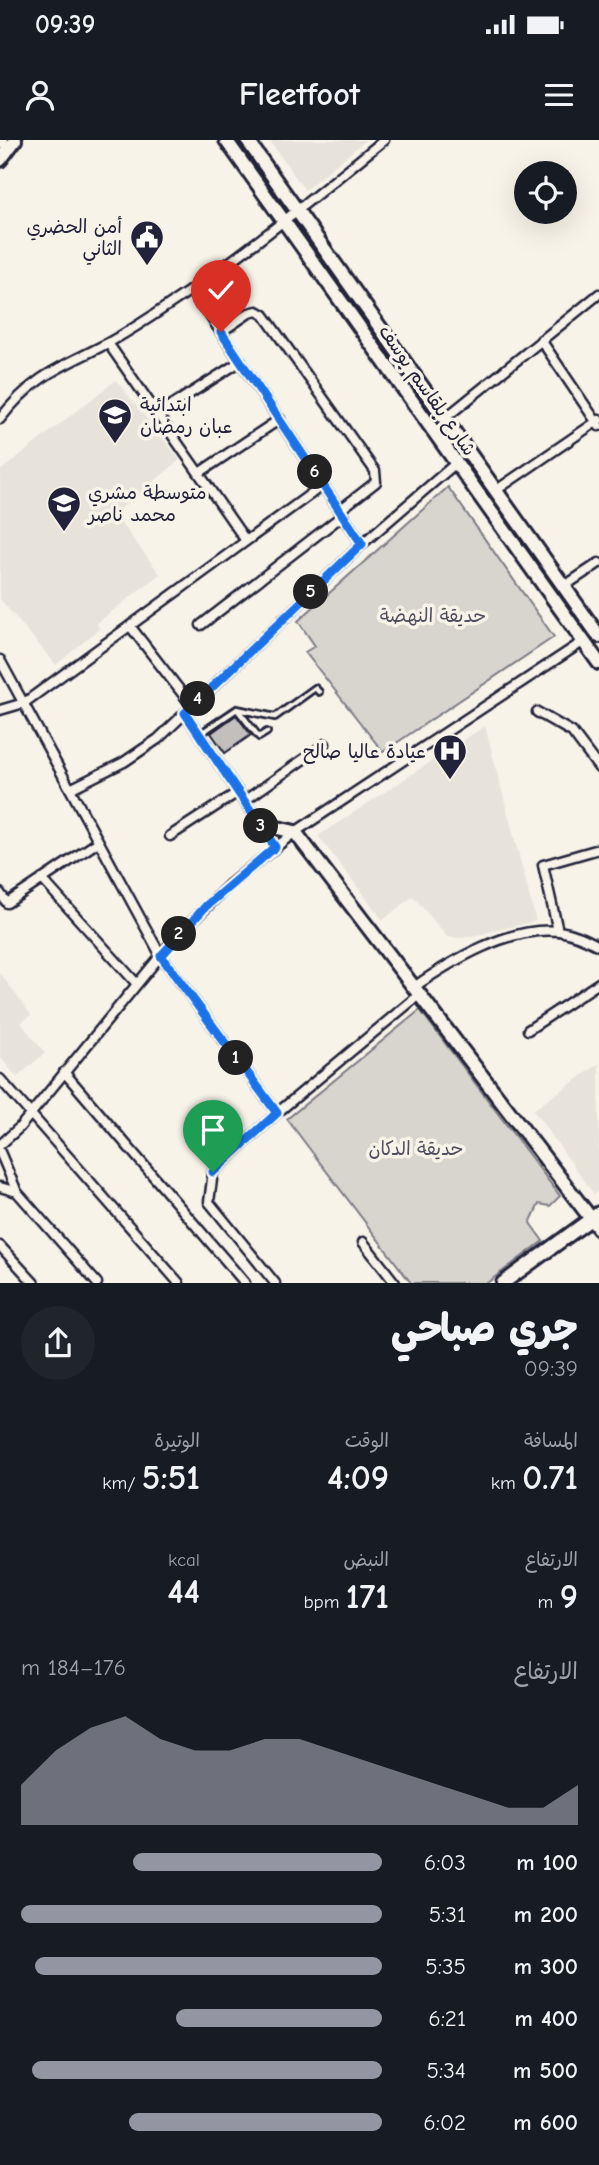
<!DOCTYPE html>
<html lang="ar">
<head>
<meta charset="utf-8">
<style>
	body { margin:0; font-family:"Comic Neue","Playpen Sans Arabic",sans-serif; background:#20242c; color:#f1f3f6; direction:rtl; height:100vh; display:flex; flex-direction:column; font-size:26px; white-space:nowrap }
	* { box-sizing:border-box; margin:0 }
	p { font-size:23px; color:#9ea1a6 }
	.icon { flex:none; width:38px; height:38px; fill:none; stroke:currentColor; stroke-width:2; stroke-linecap:round; stroke-linejoin:round }
	.map { position:relative; height:1143px; overflow:hidden; direction:ltr }
	.drawer { display:flex; flex-direction:column; background:#171b24; flex:1 }
	.drawer>* { flex:none }
	.buttons { position:absolute; left:514px; top:21px; display:grid; gap:14px }
	.buttons a { display:grid; place-items:center; width:63px; height:63px; border-radius:50%; background:#171b24; box-shadow:0 7px 28px #0002; font-size:35px }
	.pin { position:absolute; display:grid; place-items:center; width:60px; height:60px; color:#fff; margin:-72px -30px; border-radius:50% 50% 50% 0; rotate:-45deg; box-shadow:0 0 7px #0007 }
	.pin .icon { rotate:45deg }
	.km { position:absolute; width:35px; height:35px; margin:-18px; border-radius:50%; background:#222; color:#fff; font-size:19px; line-height:35px; text-align:center }
	.round { display:grid; place-items:center; flex:none; width:74px; height:74px; border-radius:37px; background:#20242c }
	.headline { display:flex; align-items:center; justify-content:space-between; height:119px; padding:0 21px }
	h1 { font-size:38px; font-weight:800; line-height:52px }
	.figures { display:grid; grid-template-columns:repeat(3,1fr); gap:10px; height:119px; padding:7px 21px }
	.figures div { display:grid; align-content:center }
	.figures b { font-size:35px; font-weight:800 }
	.figures small { font-size:19px; font-weight:400 }
	.figures p { font-size:19px }
	.chart { height:196px; padding:14px 21px }
	.chart p { display:flex; justify-content:space-between }
	.chart svg { width:100%; height:126px; margin-top:7px; fill:#9495a2; opacity:.7 }
	ul { padding:0 21px; list-style:none; font-size:23px }
	li { display:grid; grid-template-columns:112px 84px 1fr; align-items:center; height:52px }
	li i { height:18px; border-radius:9px; background:#9495a2 }
	.status { display:flex; justify-content:space-between; align-items:center; height:49px; padding:0 35px; background:#171b24; direction:ltr }
	.status svg { height:19px; fill:currentColor }
	header { display:flex; justify-content:space-between; align-items:center; height:91px; padding:0 21px; background:#171b24; font-size:32px; font-weight:800 }
	.map>svg:first-child { display:block }
	.built { fill:#e7e3db }
	.green { fill:#d8d5cf; stroke:#7d7c85; stroke-width:2 }
	.building { fill:#c2bfbd; stroke:#22223b; stroke-width:2 }
	.lines { fill:none; stroke-linecap:round; stroke-linejoin:round }
	.lane-casing { stroke:#22223b; stroke-width:10 }
	.street-casing { stroke:#22223b; stroke-width:13 }
	.secondary-casing { stroke:#22223b; stroke-width:18 }
	.primary-casing { stroke:#22223b; stroke-width:18 }
	.lane { stroke:#f7f3e8; stroke-width:4.5 }
	.street { stroke:#f7f3e8; stroke-width:8 }
	.secondary { stroke:#f7f3e8; stroke-width:12 }
	.primary { stroke:#f7f3e8; stroke-width:12 }
	.route-casing { stroke:#fff; stroke-width:14 }
	.route { stroke:#1a73e8; stroke-width:9 }
	.labels { text-anchor:middle; stroke-width:7; stroke-linejoin:round; paint-order:stroke }
	.poi-label { font-size:19px; fill:#22223b; stroke:#f7f3e8; text-anchor:end }
	.street-label { font-size:19px; fill:#22223b; stroke:#f7f3e8 }
	.park-label { font-size:19px; fill:#504f60; stroke:#f7f3e8 }
</style>
</head>
<body>
<div class="status"><b>09:39</b><svg viewBox="0 0 49 12"><path d="M0 12V9h3v3zM5 12V6h3v6zM10 12V3h3v9zM15 12V0h3v12zM26 1h20v11H26zM47 4h2v5h-2z"/></svg></div>
<header><svg class="icon" aria-label="menu" viewBox="0 0 24 24"><path d="M4 6h16M4 12h16M4 18h16"/></svg>Fleetfoot<svg class="icon" aria-label="person" viewBox="0 0 24 24"><circle cx="12" cy="8" r="4"/><path d="M4 21q1-7 8-7t8 7"/></svg></header>
<div class="map">
<svg width="599" height="1143" viewBox="0 0 599 1143">
	<rect width="100%" height="100%" fill="#f7f3e8"/>
	<filter id="ink" filterUnits="userSpaceOnUse"><feTurbulence type="fractalNoise" baseFrequency=".0143" numOctaves="2"/><feDisplacementMap in="SourceGraphic" scale="14" xChannelSelector="R" yChannelSelector="G"/><feConvolveMatrix kernelMatrix="1 2 1 2 8 2 1 2 1" color-interpolation-filters="sRGB"/></filter>
	<g filter="url(#ink)">
		<path class="built" d="M269 0H366L305 50Z
			M116 240 180 320 114 374 160 434 97 483 99 489 56 525 0 459V331Z
			M485 586 536 781 464 798 447 797 413 756 383 780 318 696Z
			M0 833 31 875 21 883 45 913 17 937 0 917Z
			M599 924V1050L594 1054 533 970Z"/>
		<path class="green" d="M448 347 554 497 383 612 305 512 315 506 298 481Z
			M420 870 560 1056 550 1066 539 1064 530 1083 543 1101 487 1143H411L287 979Z"/>
		<path class="building" d="M236 575 251 595 225 613 211 593Z"/>
		<g class="lines">
			<g class="lane-casing">
				<path id="lane" d="M237 569 275 577 315 548 319 552
					M200 594 237 569 259 597 267 592"/>
			</g>
			<g class="street-casing">
				<path id="street" d="M192 149 362 404
					M221 192 249 173 257 171 264 175 375 331 376 342 340 370
					M541 200 599 286
					M108 203 246 401
					M158 274 241 221
					M0 279C35 234 60 228 108 203 128 192 148 179 167 166 243 116 314 57 384 0
					M444 279 599 154
					M199 333 280 279
					M495 351 599 280
					M563 447 599 423
					M201 485 343 375
					M130 486 192 566
					M0 520 161 816 277 973
					M0 570 24 563 323 345
					M537 572 572 592 599 628
					M185 573 275 707
					M70 649 124 622 158 599 362 404 456 323
					M244 661 325 604
					M170 696 238 652
					M42 739 137 844
					M0 753 7 763 98 702
					M558 791 543 725 599 709
					M414 847C453 820 509 786 559 791 574 793 586 799 599 806
					M528 890 599 843
					M64 932 245 1143
					M0 939 179 1143
					M0 1005 20 987 175 798 230 744 295 692 584 501
					M0 1012 17 1052
					M0 1047 17 1052 97 1143
					M363 1102 395 1143
					M0 1106 34 1143
					M275 1143 209 1062 213 1032 277 973 420 854"/>
			</g>
			<g class="secondary-casing">
				<path id="secondary" d="M260 684 295 692 599 1089
					M503 1143 599 1073"/>
			</g>
			<g class="primary-casing">
				<path id="primary" d="M226 0 599 523
					M247 0 599 496
					M0 2 1 0
					M0 20 15 0"/>
			</g>
			<use href="#lane" class="lane"/>
			<use href="#street" class="street"/>
			<use href="#secondary" class="secondary"/>
			<use href="#primary" class="primary"/>
		</g>
	</g>
	<g class="lines" filter="url(#ink)">
		<g class="route-casing">
			<path id="route" d="M213 1032 277 973 161 816 206 766 275 707 185 573 362 404 221 192"/>
		</g>
		<use href="#route" class="route"/>
	</g>
	<defs>
		<g id="civic-pin" transform="scale(1.75)"><path d="M0 17L-7.5 6A9.5 9.5 0 1 1 7.5 6Z" fill="#22223b" stroke="#f7f3e8"/><path d="M-.6-6.5H3V-4.5H.6V-3L4-1V1h2V6H-6V1h2V-1L-.6-3ZM-1.2 2.5V6h2.4V2.5Z" fill="#fff"/></g>
		<g id="school-pin" transform="scale(1.75)"><path d="M0 17L-7.5 6A9.5 9.5 0 1 1 7.5 6Z" fill="#22223b" stroke="#f7f3e8"/><path d="M0-5L7-2L0 1L-7-2ZM-4 1L0 2.5L4 1V4Q0 6-4 4Z" fill="#fff"/></g>
		<g id="hospital-pin" transform="scale(1.75)"><path d="M0 17L-7.5 6A9.5 9.5 0 1 1 7.5 6Z" fill="#22223b" stroke="#f7f3e8"/><path d="M-5-5h3v3.5h4V-5h3V5h-3V1.5h-4V5h-3Z" fill="#fff"/></g>
	</defs>
	<g fill-rule="evenodd">
		<use href="#civic-pin" x="147" y="97"/>
		<use href="#school-pin" x="115" y="275"/>
		<use href="#school-pin" x="64" y="363"/>
		<use href="#hospital-pin" x="450" y="611"/>
	</g>
	<g class="labels">
		<g class="poi-label">
			<text x="122" y="93">أمن الحضري<tspan x="122" dy="22">الثاني</tspan></text>
			<text x="140" y="271" text-anchor="start">ابتدائية<tspan x="140" dy="22">عبان رمضان</tspan></text>
			<text x="88" y="359" text-anchor="start">متوسطة مشري<tspan x="88" dy="22">محمد ناصر</tspan></text>
			<text x="426" y="618">عيادة عاليا صالح</text>
		</g>
		<g class="street-label">
			<text transform="translate(428 250) rotate(55)" y="7">شارع بلقاسم يوسف</text>
		</g>
		<g class="park-label">
			<text x="433" y="482">حديقة النهضة</text>
			<text x="416" y="1015">حديقة الدكان</text>
		</g>
	</g>
</svg>
<div class="buttons">
<a><svg class="icon" aria-label="locate" viewBox="0 0 24 24"><circle cx="12" cy="12" r="6"/><path d="M12 2v4M12 18v4M2 12h4M18 12h4"/></svg></a>
</div>
<div class="pin" style="left:213px;top:1032px;background:#1e9e55"><svg class="icon" aria-label="arrive" viewBox="0 0 24 24"><path d="M6 21V4h12l-3 4 3 4H6"/></svg></div>
<div class="pin" style="left:221px;top:192px;background:#d93025"><svg class="icon" aria-label="check" viewBox="0 0 24 24"><path d="M5 12l5 5 9-10"/></svg></div>
<b class="km" style="left:236px;top:918px">1</b>
<b class="km" style="left:179px;top:794px">2</b>
<b class="km" style="left:261px;top:686px">3</b>
<b class="km" style="left:198px;top:559px">4</b>
<b class="km" style="left:311px;top:452px">5</b>
<b class="km" style="left:315px;top:332px">6</b>
</div>
<section class="drawer">
<div class="headline"><div><h1>جري صباحي</h1><p>09:39</p></div><a class="round"><svg class="icon" aria-label="share" viewBox="0 0 24 24"><path d="M12 15V3M7 8l5-5 5 5M5 13v7h14v-7"/></svg></a></div>
<div class="figures">
<div><p>المسافة</p><b>0.71<small> km</small></b></div>
<div><p>الوقت</p><b>4:09</b></div>
<div><p>الوتيرة</p><b>5:51<small> /km</small></b></div>
</div>
<div class="figures">
<div><p>الارتفاع</p><b>9<small> m</small></b></div>
<div><p>النبض</p><b>171<small> bpm</small></b></div>
<div><p>kcal</p><b>44</b></div>
</div>
<div class="chart"><p><span>الارتفاع</span>176–184 m</p>
<svg viewBox="0 0 160 44" preserveAspectRatio="none"><path d="M0 44V30L10 18L20 10L30 6L40 14L50 18L60 18L70 14L80 14L90 18L100 22L110 26L120 30L130 34L140 38L150 38L160 30V44z"/></svg>
</div>
<ul>
<li><b>100 m</b>6:03<i style="width:69%"></i></li>
<li><b>200 m</b>5:31<i style="width:100%"></i></li>
<li><b>300 m</b>5:35<i style="width:96%"></i></li>
<li><b>400 m</b>6:21<i style="width:57%"></i></li>
<li><b>500 m</b>5:34<i style="width:97%"></i></li>
<li><b>600 m</b>6:02<i style="width:70%"></i></li>
</ul>
</section>
</body>
</html>
